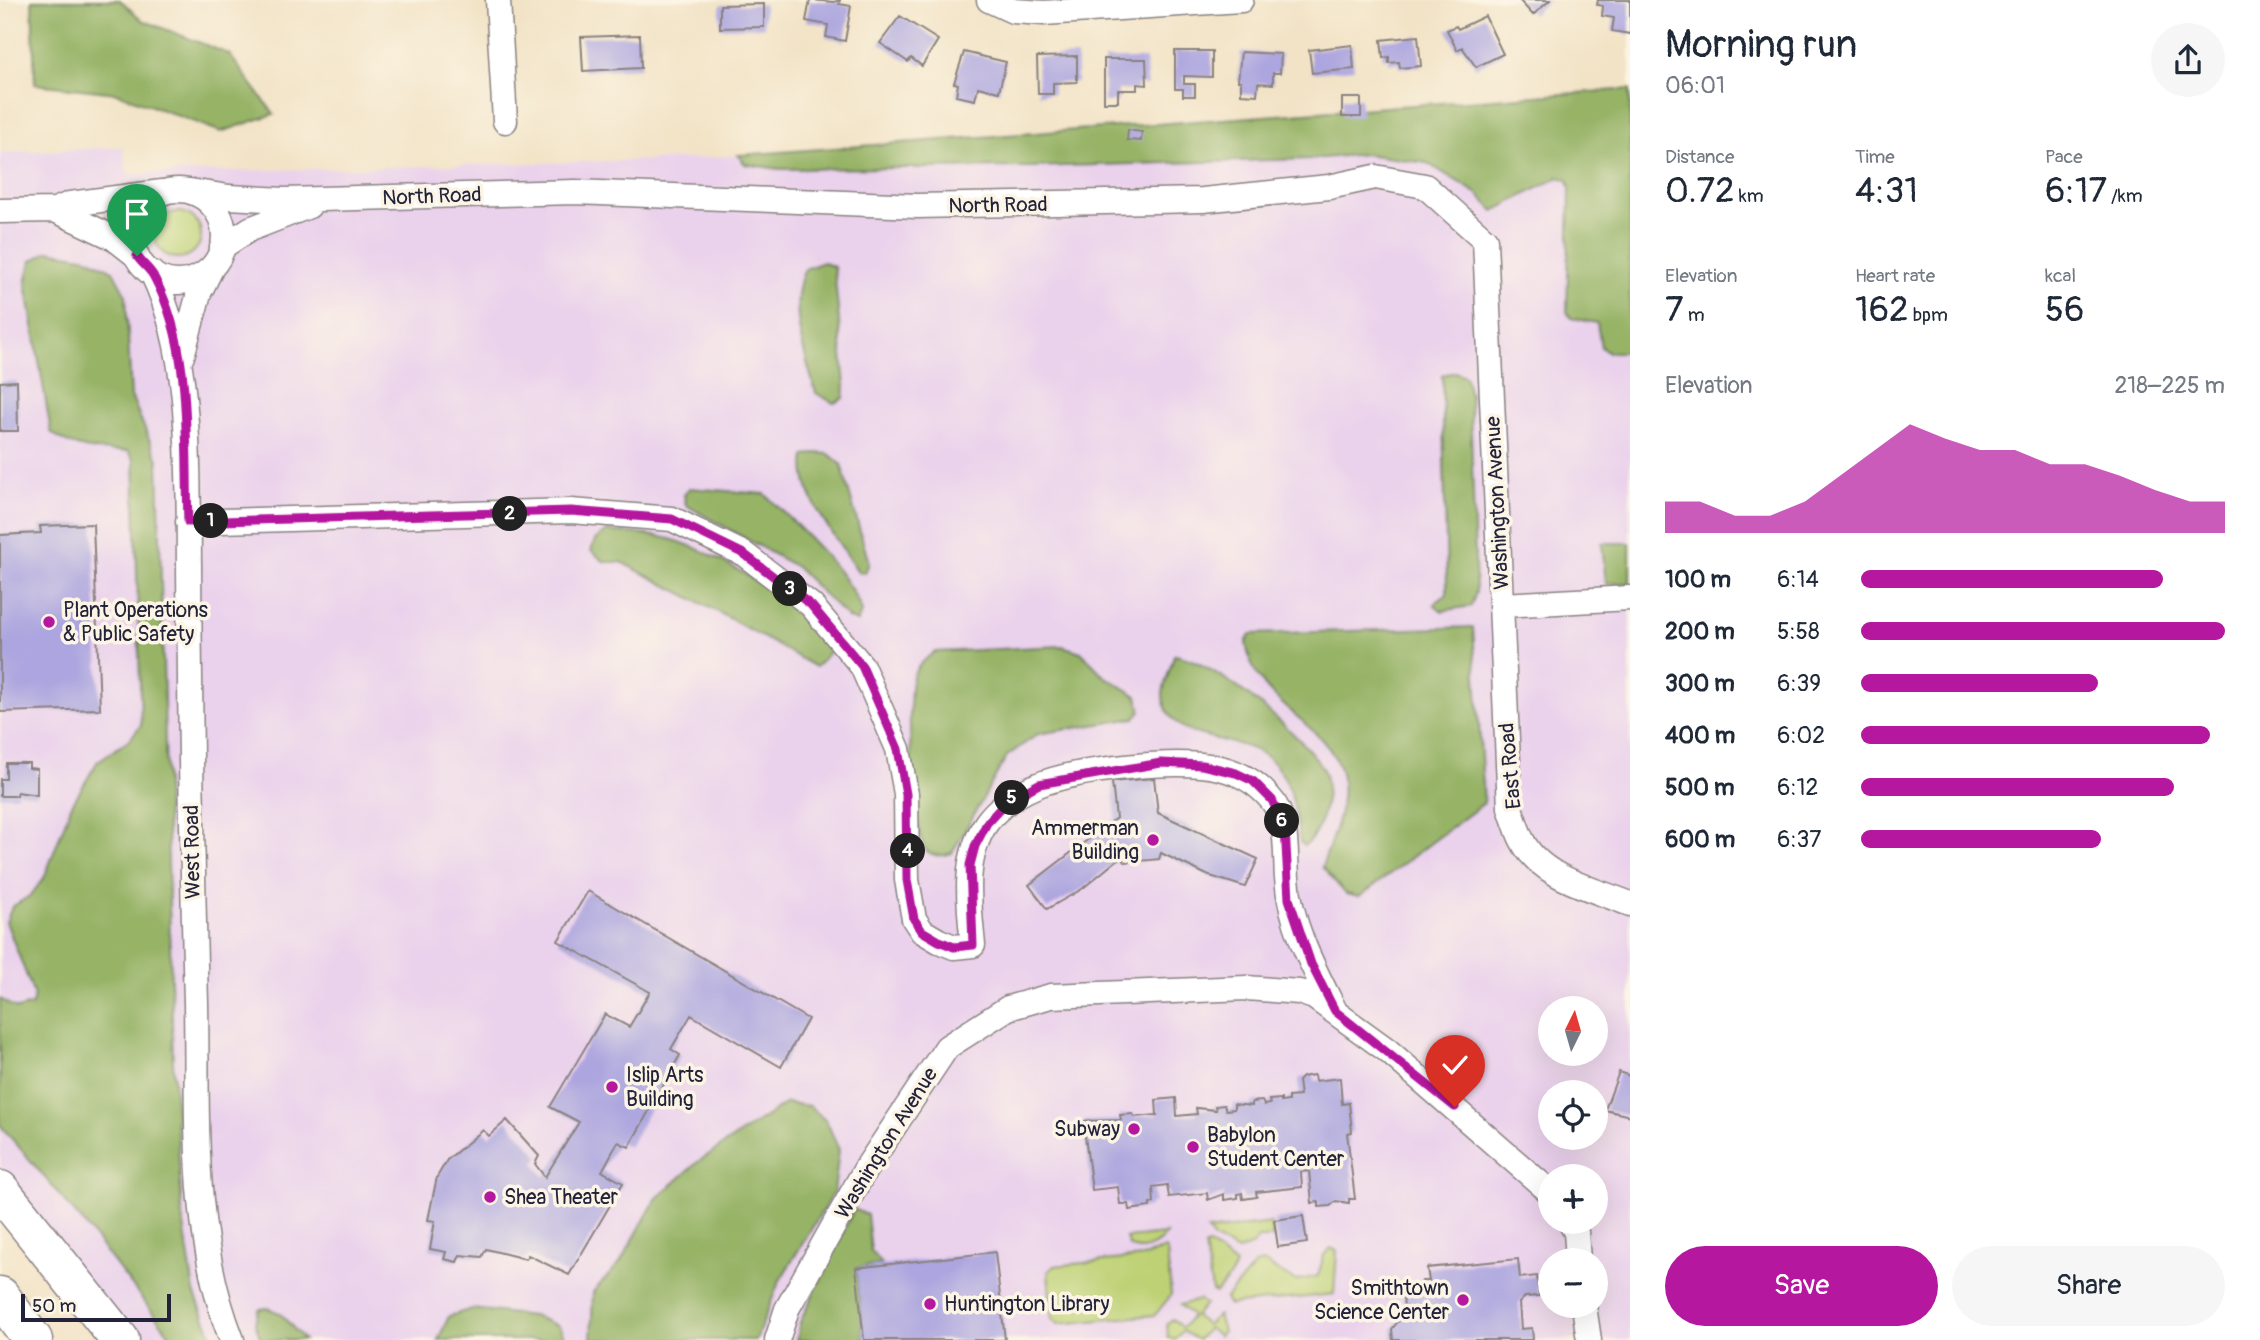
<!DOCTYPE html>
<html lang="en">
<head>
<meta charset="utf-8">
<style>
	body { margin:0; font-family:Pangolin,sans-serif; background:#f6f6f7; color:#1f2937; height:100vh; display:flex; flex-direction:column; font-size:26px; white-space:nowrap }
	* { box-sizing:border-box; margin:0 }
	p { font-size:23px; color:#747a83 }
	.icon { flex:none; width:38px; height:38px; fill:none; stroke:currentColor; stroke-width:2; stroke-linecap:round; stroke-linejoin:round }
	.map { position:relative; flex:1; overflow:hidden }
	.details { display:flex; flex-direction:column; background:#fff; width:630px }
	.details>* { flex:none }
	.needle { width:46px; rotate:5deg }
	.fabs { position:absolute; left:1538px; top:996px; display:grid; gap:14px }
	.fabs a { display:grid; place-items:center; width:70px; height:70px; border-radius:50%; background:#fff; box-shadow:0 7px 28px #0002; font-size:35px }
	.scale { position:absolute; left:21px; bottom:18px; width:150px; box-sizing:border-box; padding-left:7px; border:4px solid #22223b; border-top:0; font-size:19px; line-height:24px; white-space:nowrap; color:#22223b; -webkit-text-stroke:5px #fcf5e5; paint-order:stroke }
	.pin { position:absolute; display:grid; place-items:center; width:60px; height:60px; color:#fff; margin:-72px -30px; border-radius:50% 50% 50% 0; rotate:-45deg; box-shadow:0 0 7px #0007 }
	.pin .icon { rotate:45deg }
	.km { position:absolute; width:35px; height:35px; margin:-18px; border-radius:50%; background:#222; color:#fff; font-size:19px; line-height:35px; text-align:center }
	.round { display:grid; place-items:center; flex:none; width:74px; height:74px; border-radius:37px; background:#f6f6f7 }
	.overview { display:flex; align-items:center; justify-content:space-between; height:119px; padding:0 35px }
	h1 { font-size:38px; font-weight:600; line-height:52px }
	.stats { display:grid; grid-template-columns:repeat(3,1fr); gap:10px; height:119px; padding:7px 35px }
	.stats div { display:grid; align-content:center }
	.stats b { font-size:35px; font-weight:600 }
	.stats small { font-size:19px; font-weight:400 }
	.stats p { font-size:19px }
	.chart { height:196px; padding:14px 35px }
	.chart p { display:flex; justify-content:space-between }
	.chart svg { width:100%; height:126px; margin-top:7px; fill:#b5179e; opacity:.7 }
	.button { display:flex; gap:14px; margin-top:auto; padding:14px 35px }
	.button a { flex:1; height:80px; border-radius:42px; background:#b5179e; color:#fff; font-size:28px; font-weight:600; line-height:80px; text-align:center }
	.button a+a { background:#f6f6f7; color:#1f2937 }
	ul { padding:0 35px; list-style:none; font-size:23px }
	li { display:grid; grid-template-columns:112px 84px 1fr; align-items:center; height:52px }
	li i { height:18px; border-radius:9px; background:#b5179e }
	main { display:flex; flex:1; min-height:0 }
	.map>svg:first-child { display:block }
	.built { fill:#ead1ec; fill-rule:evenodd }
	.green { fill:#bed175; stroke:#707a58; stroke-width:2 }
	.forest { fill:#96b366; stroke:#5c6a50; stroke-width:2 }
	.building { fill:#aca5df }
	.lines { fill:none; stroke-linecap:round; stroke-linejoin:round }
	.street-casing { stroke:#8a8280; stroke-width:27 }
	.highway-casing { stroke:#8a8280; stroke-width:41 }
	.street { stroke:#fff; stroke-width:24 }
	.highway { stroke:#fff; stroke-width:38 }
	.route-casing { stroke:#fff; stroke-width:14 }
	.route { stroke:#b5179e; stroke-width:9 }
	.poi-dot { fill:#b5179e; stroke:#fcf5e5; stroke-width:2.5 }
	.labels { text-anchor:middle; stroke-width:7; stroke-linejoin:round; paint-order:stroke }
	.street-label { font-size:21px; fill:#22223b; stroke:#fcf5e5 }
	.poi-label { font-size:21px; fill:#22223b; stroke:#fcf5e5; text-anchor:start }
</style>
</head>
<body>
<main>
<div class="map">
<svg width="1630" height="1340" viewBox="0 0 1630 1340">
	<rect width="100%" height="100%" fill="#fcf5e5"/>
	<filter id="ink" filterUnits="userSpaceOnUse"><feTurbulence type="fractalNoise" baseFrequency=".0143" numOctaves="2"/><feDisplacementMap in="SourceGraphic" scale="14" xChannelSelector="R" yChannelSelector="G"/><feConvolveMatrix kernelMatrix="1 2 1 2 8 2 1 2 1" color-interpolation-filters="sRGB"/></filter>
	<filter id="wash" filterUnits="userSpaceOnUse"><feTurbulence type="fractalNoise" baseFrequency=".00686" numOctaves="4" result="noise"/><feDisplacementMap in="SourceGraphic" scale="28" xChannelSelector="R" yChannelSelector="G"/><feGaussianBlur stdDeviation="1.57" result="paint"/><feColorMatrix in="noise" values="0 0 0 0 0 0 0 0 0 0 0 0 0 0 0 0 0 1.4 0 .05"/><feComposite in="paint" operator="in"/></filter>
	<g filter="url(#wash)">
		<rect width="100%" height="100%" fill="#f2e3c6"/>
		<path class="built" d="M1630 89V1340H120L0 1190V153L123 147 127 174 686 159ZM1550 1008H1596V1054H1550ZM1550 1092H1596V1138H1550ZM1550 1176H1596V1222H1550ZM1550 1260H1596V1306H1550Z"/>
		<path class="green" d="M155 235a23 23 0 1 1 46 0a23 23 0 1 1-46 0Z
			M1271 1223 1273 1238H1258L1253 1245 1238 1251 1214 1239 1207 1231Z
			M1166 1234C1159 1245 1142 1254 1129 1246L1126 1238Z
			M1209 1245 1235 1264 1232 1274 1216 1293 1212 1291 1205 1246Z
			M1331 1248 1337 1251 1334 1294 1229 1305 1225 1299 1256 1264 1263 1262 1296 1281 1318 1276 1324 1255Z
			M1164 1249 1167 1251 1171 1295 1155 1315 1058 1324 1052 1319 1048 1272 1054 1266 1143 1257Z
			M1199 1300 1205 1304 1195 1316 1207 1325 1218 1315 1223 1331 1219 1336 1208 1328 1198 1340 1182 1331 1175 1340 1168 1338 1167 1324 1173 1319 1182 1328 1192 1316 1180 1305Z"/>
		<path class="forest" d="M32 0H120L142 20 229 54 274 114 221 132 117 93 35 84Z
			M1630 89V352H1607L1601 347 1597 323 1571 318 1567 312 1570 189 1568 180 1559 177 1494 211 1478 194 1427 163 1365 154 1313 159 1029 167 779 169 745 164 738 155Z
			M49 251 88 258 113 271 126 295 131 396 158 460 173 1061 182 1211 194 1292 214 1340H174L81 1220 0 1125V999L17 1009 32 1005 34 995 6 922 12 907 31 895 45 876 71 806 98 761 129 740 141 725 134 460 128 451C100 451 73 451 51 432L26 284 31 261Z
			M823 262 834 267 845 386 844 398 834 403 816 393C805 355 787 307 805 269Z
			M1455 372 1465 376 1470 395 1476 592 1471 606 1442 611 1434 604 1447 594V586L1442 375Z
			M816 453 829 454 841 464 869 563 865 573 858 572C838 538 798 497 805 456Z
			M689 488 765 494C797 526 846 569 862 611L857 622 849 619 796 567 686 505 684 495Z
			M607 531C626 533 647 533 666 538 716 550 804 606 831 650L816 667 716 611 621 562H605L591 551 595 540Z
			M1602 543H1630V583L1606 584Z
			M1473 627 1484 803 1359 897 1346 894 1322 867C1331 840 1348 802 1341 773 1327 720 1253 705 1246 642L1251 634Z
			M1062 646 1081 652 1104 676 1137 696 1141 711 1135 718 1038 734 1007 756 952 853C944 856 935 858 927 851 911 835 906 701 913 676 917 665 926 659 934 652Z
			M1174 655C1210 658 1310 739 1324 772 1332 792 1321 834 1304 846L1300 842C1294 811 1294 780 1268 758 1236 732 1169 747 1163 696 1162 688 1172 665 1174 655Z
			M786 1103 810 1106 827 1122 839 1150 834 1192 779 1282 756 1340H591L593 1292 620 1263 656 1199 699 1161Z
			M854 1209 867 1215 871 1251 882 1264 856 1268 864 1340H797L800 1322Z
			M267 1308 280 1313 304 1340H261L255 1323 259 1309Z
			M472 1309 533 1316 559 1326 566 1340H438L449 1316Z"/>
		<g id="blocks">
			<path class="building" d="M810 0 834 2 840 0 839 4 851 6 845 41 826 37 828 25 806 21Z
				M1519 0H1550L1533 15Z
				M1598 0H1630V34L1612 31 1614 18 1602 16 1603 6 1597 5Z
				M764 4V27L720 28V5Z
				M900 16 938 40 922 66 911 58 908 62 880 43Z
				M1485 16 1503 54 1476 67 1462 47 1457 50 1447 30 1456 26 1458 29Z
				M640 35 641 68 583 71 581 37Z
				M1418 36 1421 66 1400 68 1399 62 1389 63V57L1383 58 1381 40Z
				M1352 45 1354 69 1312 73 1309 50Z
				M1175 51H1212V77L1184 76V84H1195V96H1183V89H1175Z
				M964 52 1006 62 999 92 978 87 975 100 956 96 958 84 954 83Z
				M1241 52 1281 54 1280 73H1273V84L1258 83 1257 95 1241 94V81H1238Z
				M1077 56V82L1053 83V94H1038L1037 57Z
				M1104 59H1146L1147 85 1137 84V90H1118V102H1104Z
				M1342 98H1361V117H1342Z
				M1128 130 1142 132 1141 141 1127 140Z
				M17 381 18 431H0V382Z
				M93 524 100 709 0 712V535L41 533 40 526Z
				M6 763H29V768L37 769V795L17 792V796H0V779H6Z
				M1154 778 1158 813 1258 859 1245 887 1207 875 1161 853 1159 859 1150 860 1125 862 1121 857 1082 889 1047 909 1029 885 1116 818 1112 782Z
				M588 891 808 1019 781 1067 691 1015 671 1049 680 1055 629 1147 618 1142 602 1171 623 1183 569 1275 528 1255 526 1259 486 1249 482 1257 460 1255 457 1262 444 1259 446 1252 430 1249 435 1221 428 1220 437 1177 447 1160 483 1130 489 1136 507 1120 539 1156 535 1164 545 1177 579 1122 550 1107 605 1014 629 1027 650 992 558 941Z
				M1619 1072 1630 1076V1116L1605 1110Z
				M1314 1075 1315 1081 1340 1078 1342 1104 1349 1103 1352 1132 1347 1133 1355 1199H1349V1203L1336 1201 1330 1206 1319 1207V1202L1312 1203 1309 1171 1301 1172 1302 1187 1256 1192 1257 1197 1243 1199 1242 1193 1238 1194V1198L1224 1200V1194L1208 1200 1207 1193 1169 1197 1167 1185 1153 1187 1154 1203 1150 1204V1207L1129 1210 1128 1204H1120L1118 1187 1092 1190 1083 1121 1121 1120 1120 1115 1133 1114 1135 1117 1157 1115 1156 1100 1176 1098 1177 1116 1197 1114 1196 1108 1216 1110 1215 1106 1224 1105 1226 1110 1234 1109V1104L1252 1106V1102L1262 1101 1264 1105 1270 1104 1269 1100 1281 1099V1102L1288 1101V1097L1300 1096 1298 1081 1302 1077Z
				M1303 1216 1307 1243 1278 1247 1274 1220Z
				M995 1252 1005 1340H864L856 1268Z
				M1518 1259 1520 1278 1537 1276 1539 1296 1525 1297 1519 1303 1521 1329 1532 1328 1533 1340H1393L1392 1329 1404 1314 1403 1289 1419 1288 1422 1281H1429L1427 1268Z"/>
		</g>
	</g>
	<g filter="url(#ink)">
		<use href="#blocks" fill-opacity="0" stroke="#8a8280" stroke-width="2"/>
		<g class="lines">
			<g class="street-casing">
				<path id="street" d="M498 0 505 121
					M989 0 1013 11 1044 13 1241 0
					M132 236a46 46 0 1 1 92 0a46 46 0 1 1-92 0Z
					M190 191 229 197 285 200 575 192 917 206 1203 200 1329 187 1375 177 1425 186 1485 240 1510 808C1514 819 1517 830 1522 840 1540 878 1594 889 1630 904
					M55 210 114 238 137 256
					M0 211 55 210 70 204 162 192
					M222 247 250 229 309 206
					M152 273C193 355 188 473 189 565 190 711 192 857 196 1003 198 1115 190 1234 232 1340
					M182 356 199 293 212 267
					M188 522 571 511 672 519 744 554 811 605 862 666 898 749 906 794 907 880 914 919 922 931 939 941 954 947 973 945C969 904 962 858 987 822 1000 805 1018 793 1038 785 1078 769 1178 758 1220 768 1240 773 1256 782 1269 797 1289 818 1285 851 1287 878 1290 925 1314 969 1335 1011
					M1502 605 1630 598
					M1570 1222 1576 1232 1578 1260
					M1584 1306 1589 1340
					M777 1340 787 1309 865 1170 947 1047 1008 1008 1051 996 1246 988 1299 992 1314 997 1387 1050 1550 1192"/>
			</g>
			<g class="highway-casing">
				<path id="highway" d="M0 1190 120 1340
					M0 1296 33 1340"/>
			</g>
			<use href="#street" class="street"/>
			<use href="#highway" class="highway"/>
		</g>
	</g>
	<g class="lines" filter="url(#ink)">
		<g class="route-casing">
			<path id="route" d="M137 256C142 264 150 269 154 277 193 350 185 441 188 522L571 511 672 519 744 554 811 605 862 666 898 749 906 794 907 880 914 919 922 931 939 941 954 947 973 945 970 865 975 846 987 823 1006 802 1039 784 1161 763 1202 765 1236 773 1253 781 1272 800 1285 828 1289 899 1311 964 1335 1011 1455 1107"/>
		</g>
		<use href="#route" class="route"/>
	</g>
	<g class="poi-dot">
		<circle cx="49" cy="622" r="7"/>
		<circle cx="1153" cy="840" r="7"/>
		<circle cx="612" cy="1087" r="7"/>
		<circle cx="1134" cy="1129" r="7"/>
		<circle cx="1193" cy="1147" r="7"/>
		<circle cx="490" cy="1197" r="7"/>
		<circle cx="1463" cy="1300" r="7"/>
		<circle cx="930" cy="1304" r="7"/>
	</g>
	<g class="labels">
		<g class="street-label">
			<text transform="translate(432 196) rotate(-2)" y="7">North Road</text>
			<text transform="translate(998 205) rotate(-1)" y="7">North Road</text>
			<text transform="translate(1497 503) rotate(-93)" y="7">Washington Avenue</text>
			<text transform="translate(1510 766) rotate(-95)" y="7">East Road</text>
			<text transform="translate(192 852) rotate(-91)" y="7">West Road</text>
			<text transform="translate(886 1143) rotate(-58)" y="7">Washington Avenue</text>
		</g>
		<g class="poi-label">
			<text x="63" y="617">Plant Operations<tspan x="63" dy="24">&amp; Public Safety</tspan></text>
			<text x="1139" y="835" text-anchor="end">Ammerman<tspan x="1139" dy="24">Building</tspan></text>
			<text x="626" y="1082">Islip Arts<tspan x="626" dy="24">Building</tspan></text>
			<text x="1120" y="1136" text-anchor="end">Subway</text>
			<text x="1207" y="1142">Babylon<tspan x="1207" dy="24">Student Center</tspan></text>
			<text x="504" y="1204">Shea Theater</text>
			<text x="1449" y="1295" text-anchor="end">Smithtown<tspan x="1449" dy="24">Science Center</tspan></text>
			<text x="944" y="1311">Huntington Library</text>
		</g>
	</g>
</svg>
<div class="fabs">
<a><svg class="needle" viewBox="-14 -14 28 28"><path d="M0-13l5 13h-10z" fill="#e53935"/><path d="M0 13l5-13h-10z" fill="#747a83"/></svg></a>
<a><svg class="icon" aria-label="locate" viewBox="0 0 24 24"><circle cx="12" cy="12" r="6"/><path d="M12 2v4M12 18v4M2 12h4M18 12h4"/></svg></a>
<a>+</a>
<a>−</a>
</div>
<div class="scale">50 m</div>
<div class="pin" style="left:137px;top:256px;background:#1e9e55"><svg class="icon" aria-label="arrive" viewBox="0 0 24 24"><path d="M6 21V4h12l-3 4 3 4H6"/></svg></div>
<div class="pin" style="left:1455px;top:1107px;background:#d93025"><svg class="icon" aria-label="check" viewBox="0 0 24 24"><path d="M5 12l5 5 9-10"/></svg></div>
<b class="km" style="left:211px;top:521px">1</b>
<b class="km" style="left:510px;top:514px">2</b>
<b class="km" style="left:790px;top:589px">3</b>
<b class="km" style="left:908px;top:851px">4</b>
<b class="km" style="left:1012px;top:798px">5</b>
<b class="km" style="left:1282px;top:821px">6</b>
</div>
<section class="details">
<div class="overview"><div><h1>Morning run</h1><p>06:01</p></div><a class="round"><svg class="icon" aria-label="share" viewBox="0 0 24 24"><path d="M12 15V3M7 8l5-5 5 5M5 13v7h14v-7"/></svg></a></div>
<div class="stats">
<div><p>Distance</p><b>0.72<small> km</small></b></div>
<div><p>Time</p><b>4:31</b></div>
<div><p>Pace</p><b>6:17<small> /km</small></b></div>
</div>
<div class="stats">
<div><p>Elevation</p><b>7<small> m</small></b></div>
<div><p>Heart rate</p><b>162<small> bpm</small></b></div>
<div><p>kcal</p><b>56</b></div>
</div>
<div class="chart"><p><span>Elevation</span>218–225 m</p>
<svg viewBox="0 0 160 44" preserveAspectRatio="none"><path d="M0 44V33L10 33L20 38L30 38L40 33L50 24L60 15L70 6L80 11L90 15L100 15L110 20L120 20L130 24L140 29L150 33L160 33V44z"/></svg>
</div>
<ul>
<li><b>100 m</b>6:14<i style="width:83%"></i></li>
<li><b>200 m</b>5:58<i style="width:100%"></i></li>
<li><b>300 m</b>6:39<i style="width:65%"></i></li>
<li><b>400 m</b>6:02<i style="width:96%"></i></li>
<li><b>500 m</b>6:12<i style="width:86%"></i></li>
<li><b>600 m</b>6:37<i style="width:66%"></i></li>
</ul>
<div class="button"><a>Save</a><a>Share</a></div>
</section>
</main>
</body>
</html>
